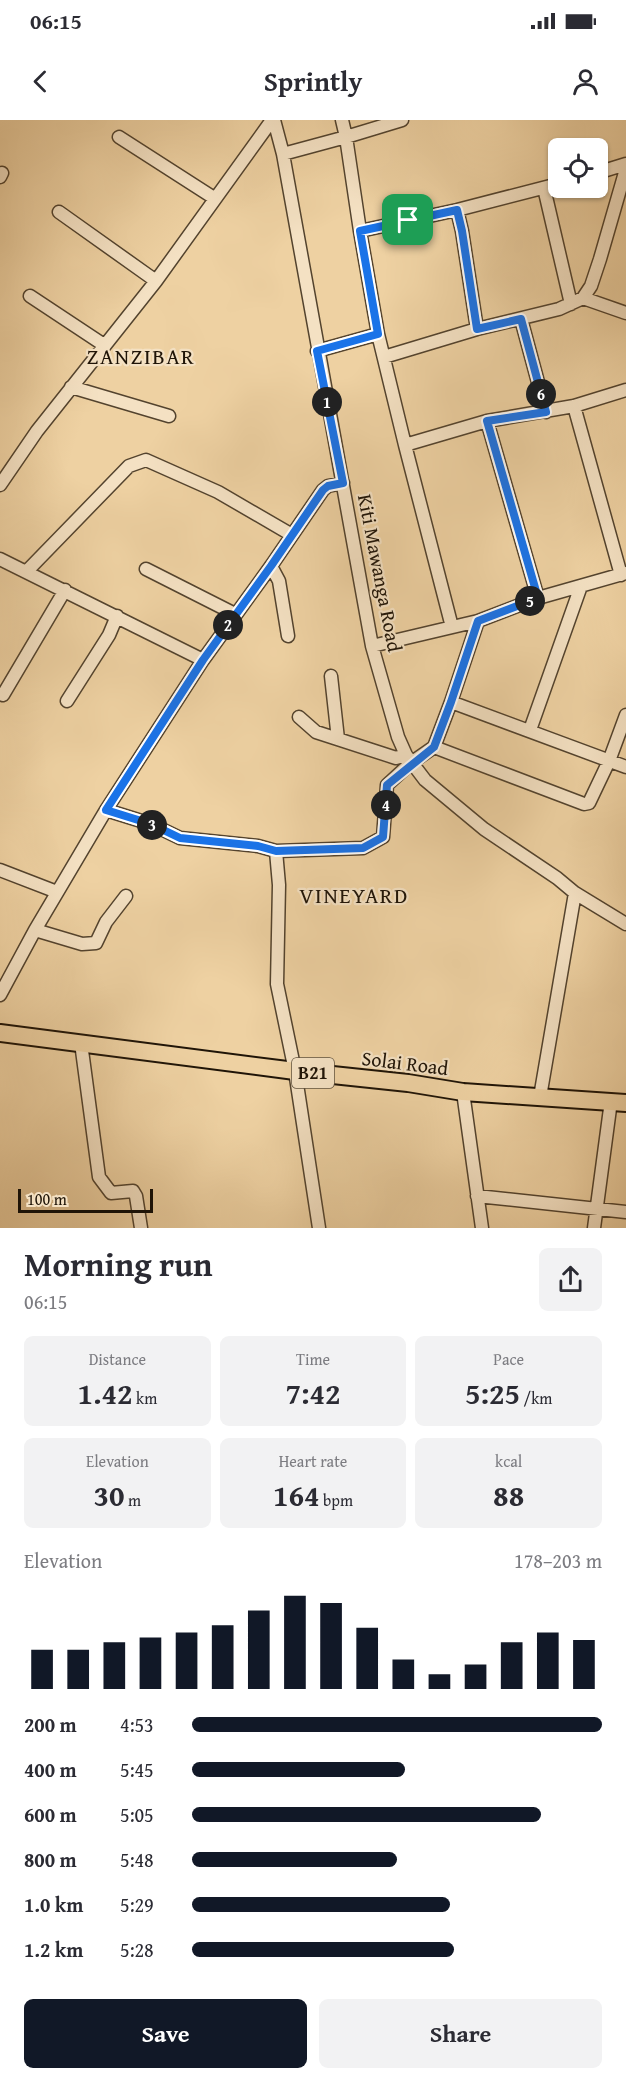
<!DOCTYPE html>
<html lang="en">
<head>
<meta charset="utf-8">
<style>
	body { margin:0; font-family:"Gentium Book Plus",serif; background:#f2f2f3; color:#2b2b33; height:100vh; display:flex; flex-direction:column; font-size:22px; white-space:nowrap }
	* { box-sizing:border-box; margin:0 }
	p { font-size:20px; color:#7c7c81 }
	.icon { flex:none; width:33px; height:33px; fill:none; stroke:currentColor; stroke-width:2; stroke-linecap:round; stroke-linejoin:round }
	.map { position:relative; height:1108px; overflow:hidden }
	.sheet { display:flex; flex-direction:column; background:#fff; flex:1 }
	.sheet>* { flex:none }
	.controls { position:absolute; left:548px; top:18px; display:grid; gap:12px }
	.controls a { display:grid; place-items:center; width:60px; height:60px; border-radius:9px; background:#fff; box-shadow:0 2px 4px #0004; font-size:30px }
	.scale { position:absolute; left:18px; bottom:15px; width:135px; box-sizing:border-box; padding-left:6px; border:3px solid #1f1407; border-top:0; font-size:16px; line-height:21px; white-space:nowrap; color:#1f1407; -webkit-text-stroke:4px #f4e1c3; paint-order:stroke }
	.pin { position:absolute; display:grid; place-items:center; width:51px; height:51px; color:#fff; margin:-26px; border-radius:12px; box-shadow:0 3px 9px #0006 }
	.km { position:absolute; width:30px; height:30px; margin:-15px; border-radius:50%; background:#222; color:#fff; font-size:16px; line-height:30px; text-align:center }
	.round { display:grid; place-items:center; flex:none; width:63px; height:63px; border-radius:9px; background:#f2f2f3 }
	.headline { display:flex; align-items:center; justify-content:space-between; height:102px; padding:0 24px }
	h1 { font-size:33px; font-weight:600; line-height:45px }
	.metrics { display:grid; grid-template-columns:repeat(3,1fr); gap:9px; height:102px; padding:6px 24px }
	.metrics div { display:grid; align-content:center; border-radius:9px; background:#f2f2f3; text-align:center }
	.metrics b { font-size:30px; font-weight:600 }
	.metrics small { font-size:16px; font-weight:400 }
	.metrics p { font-size:16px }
	.chart { height:168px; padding:12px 24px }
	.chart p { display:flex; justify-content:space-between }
	.chart svg { width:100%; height:108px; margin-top:6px; stroke:#111827; stroke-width:6 }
	.button { display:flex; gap:12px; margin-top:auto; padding:12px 24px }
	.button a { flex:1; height:69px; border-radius:9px; background:#111827; color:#fff; font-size:24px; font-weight:600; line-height:69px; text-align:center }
	.button a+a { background:#f2f2f3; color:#2b2b33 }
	ul { padding:0 24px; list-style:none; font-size:20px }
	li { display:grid; grid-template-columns:96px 72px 1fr; align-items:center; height:45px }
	li i { height:15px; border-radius:8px; background:#111827 }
	.status { display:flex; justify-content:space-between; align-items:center; height:42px; padding:0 30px; background:#fff; direction:ltr }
	.status svg { height:16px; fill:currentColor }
	header { display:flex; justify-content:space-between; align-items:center; height:78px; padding:0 24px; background:#fff; font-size:27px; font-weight:600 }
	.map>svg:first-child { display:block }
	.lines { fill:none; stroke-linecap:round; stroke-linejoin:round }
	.minor-casing { stroke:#53432e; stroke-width:15 }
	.highway-casing { stroke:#1f1407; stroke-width:20 }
	.minor { stroke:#f4e1c3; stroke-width:12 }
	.highway { stroke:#eed1a2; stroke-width:16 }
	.route-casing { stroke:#fff; stroke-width:12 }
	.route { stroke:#1a73e8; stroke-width:8 }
	.labels { text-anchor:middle; stroke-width:4.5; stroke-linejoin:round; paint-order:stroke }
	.shield { fill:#f4e1c3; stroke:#5f523f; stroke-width:1.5 }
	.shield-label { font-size:18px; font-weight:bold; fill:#1f1407 }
	.street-label { font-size:20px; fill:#1f1407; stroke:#f4e1c3 }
	.quarter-label { font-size:22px; letter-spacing:1.5px; fill:#1f1407; stroke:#f4e1c3 }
</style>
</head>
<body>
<div class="status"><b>06:15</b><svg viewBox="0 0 49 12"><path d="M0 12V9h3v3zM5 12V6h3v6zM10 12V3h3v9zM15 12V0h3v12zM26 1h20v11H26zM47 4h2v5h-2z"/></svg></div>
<header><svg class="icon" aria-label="back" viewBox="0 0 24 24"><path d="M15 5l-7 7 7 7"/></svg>Sprintly<svg class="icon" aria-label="person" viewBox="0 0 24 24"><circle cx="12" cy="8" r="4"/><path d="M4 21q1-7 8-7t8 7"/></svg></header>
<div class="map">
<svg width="626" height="1108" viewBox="0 0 626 1108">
	<rect width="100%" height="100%" fill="#eed1a2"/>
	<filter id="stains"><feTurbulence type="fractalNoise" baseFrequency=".00333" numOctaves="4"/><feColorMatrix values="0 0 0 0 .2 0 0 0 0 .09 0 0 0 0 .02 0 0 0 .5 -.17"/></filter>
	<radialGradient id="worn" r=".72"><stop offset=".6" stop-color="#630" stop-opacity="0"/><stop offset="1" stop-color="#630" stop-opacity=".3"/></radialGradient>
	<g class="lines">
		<g class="minor-casing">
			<path id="minor" d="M274 0 283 34 372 526 398 617 406 635 425 660 484 709 557 758 575 773 626 804
				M342 0 346 17 402 0
				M119 17 214 78
				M283 34 346 17 360 111 378 214 405 325
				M597 53 626 44
				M0 57 2 53
				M544 68 571 184
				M457 90 462 111 477 209
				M59 92 156 161
				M360 111 457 90 558 64
				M30 176 104 225
				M583 178 626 193
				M521 199 546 292
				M317 231 378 214
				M384 237 477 209 559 189 583 178 591 166 600 139 626 49
				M71 267 169 296
				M574 286 621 455
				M487 301 538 478
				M0 365 37 311 156 161 272 0
				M0 439 203 540
				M271 446 279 461 288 516
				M146 449 235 494
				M27 451 129 346 146 340 218 372 292 415
				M478 501 451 582 434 627 584 684 589 683 609 641 626 595
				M452 507 405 325 487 301 574 286 626 270
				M372 526 478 501 538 478 626 453
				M331 556 338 619
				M3 575 65 470
				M67 581 109 515 117 496
				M451 582 626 647
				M299 597 316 612 396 638 406 635
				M530 610 581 466
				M106 690 151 704 180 718 258 726 276 731 279 765 277 864 295 951 319 1108
				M276 731 363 728 383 717 387 665 411 643 434 627
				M0 750 57 772
				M35 810 82 824 96 823 106 802 126 776
				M0 875 35 810 106 690 203 540 271 446 323 370 328 366 343 363
				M81 923 99 1057 111 1073 133 1071 136 1076 141 1108
				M463 972 482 1108
				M540 977 575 773
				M477 1076 626 1092
				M594 1108 611 981"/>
		</g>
		<g class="highway-casing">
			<path id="highway" d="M0 913 295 951 408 963 463 972 626 983"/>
		</g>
		<use href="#minor" class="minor"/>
		<use href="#highway" class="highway"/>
	</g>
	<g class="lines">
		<g class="route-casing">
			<path id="route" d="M457 90 462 111 477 209 521 199 546 292 487 301 538 478 478 501 451 582 434 627 387 665 383 717 363 728 276 731 258 726 180 718 151 704 106 690 203 540 271 446 323 370 328 366 343 363 317 231 378 214 360 111Z"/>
		</g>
		<use href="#route" class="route"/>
	</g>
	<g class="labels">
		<rect class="shield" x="292" y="938" width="42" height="30" rx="4.5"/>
		<g class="shield-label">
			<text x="313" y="959">B21</text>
		</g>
		<g class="street-label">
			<text transform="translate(380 453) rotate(79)" y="7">Kiti Mawanga Road</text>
			<text transform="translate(405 943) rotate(7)" y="7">Solai Road</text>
		</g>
		<g class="quarter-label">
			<text x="141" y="244">ZANZIBAR</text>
			<text x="354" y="783">VINEYARD</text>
		</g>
	</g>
	<rect width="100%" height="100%" filter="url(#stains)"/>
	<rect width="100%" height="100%" fill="url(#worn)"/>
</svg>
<div class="controls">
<a><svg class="icon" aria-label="locate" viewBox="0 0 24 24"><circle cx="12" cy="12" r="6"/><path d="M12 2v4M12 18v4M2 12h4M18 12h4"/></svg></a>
</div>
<div class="scale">100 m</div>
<div class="pin" style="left:408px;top:100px;background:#1e9e55"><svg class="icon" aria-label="arrive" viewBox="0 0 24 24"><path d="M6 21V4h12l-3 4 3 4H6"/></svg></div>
<b class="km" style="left:327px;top:282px">1</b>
<b class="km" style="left:228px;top:505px">2</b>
<b class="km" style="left:152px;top:705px">3</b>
<b class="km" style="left:386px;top:685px">4</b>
<b class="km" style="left:530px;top:481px">5</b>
<b class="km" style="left:541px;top:274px">6</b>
</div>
<section class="sheet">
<div class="headline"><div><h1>Morning run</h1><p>06:15</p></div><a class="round"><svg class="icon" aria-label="share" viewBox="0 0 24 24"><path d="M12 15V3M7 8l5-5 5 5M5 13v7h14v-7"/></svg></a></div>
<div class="metrics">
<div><p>Distance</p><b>1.42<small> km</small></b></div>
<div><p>Time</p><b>7:42</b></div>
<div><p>Pace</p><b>5:25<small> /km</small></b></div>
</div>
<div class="metrics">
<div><p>Elevation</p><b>30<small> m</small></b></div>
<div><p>Heart rate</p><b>164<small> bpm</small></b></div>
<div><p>kcal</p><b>88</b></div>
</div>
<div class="chart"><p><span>Elevation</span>178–203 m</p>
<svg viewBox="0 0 160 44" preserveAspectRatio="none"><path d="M5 44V28M15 44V28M25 44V25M35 44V23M45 44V21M55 44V18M65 44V12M75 44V6M85 44V9M95 44V19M105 44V32M115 44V38M125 44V34M135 44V25M145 44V21M155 44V24"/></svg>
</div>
<ul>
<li><b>200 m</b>4:53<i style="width:100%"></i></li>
<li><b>400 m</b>5:45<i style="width:52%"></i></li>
<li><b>600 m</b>5:05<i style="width:85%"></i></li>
<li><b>800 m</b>5:48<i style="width:50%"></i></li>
<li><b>1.0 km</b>5:29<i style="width:63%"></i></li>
<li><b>1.2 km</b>5:28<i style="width:64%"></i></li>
</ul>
<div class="button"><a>Save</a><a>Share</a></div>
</section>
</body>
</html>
